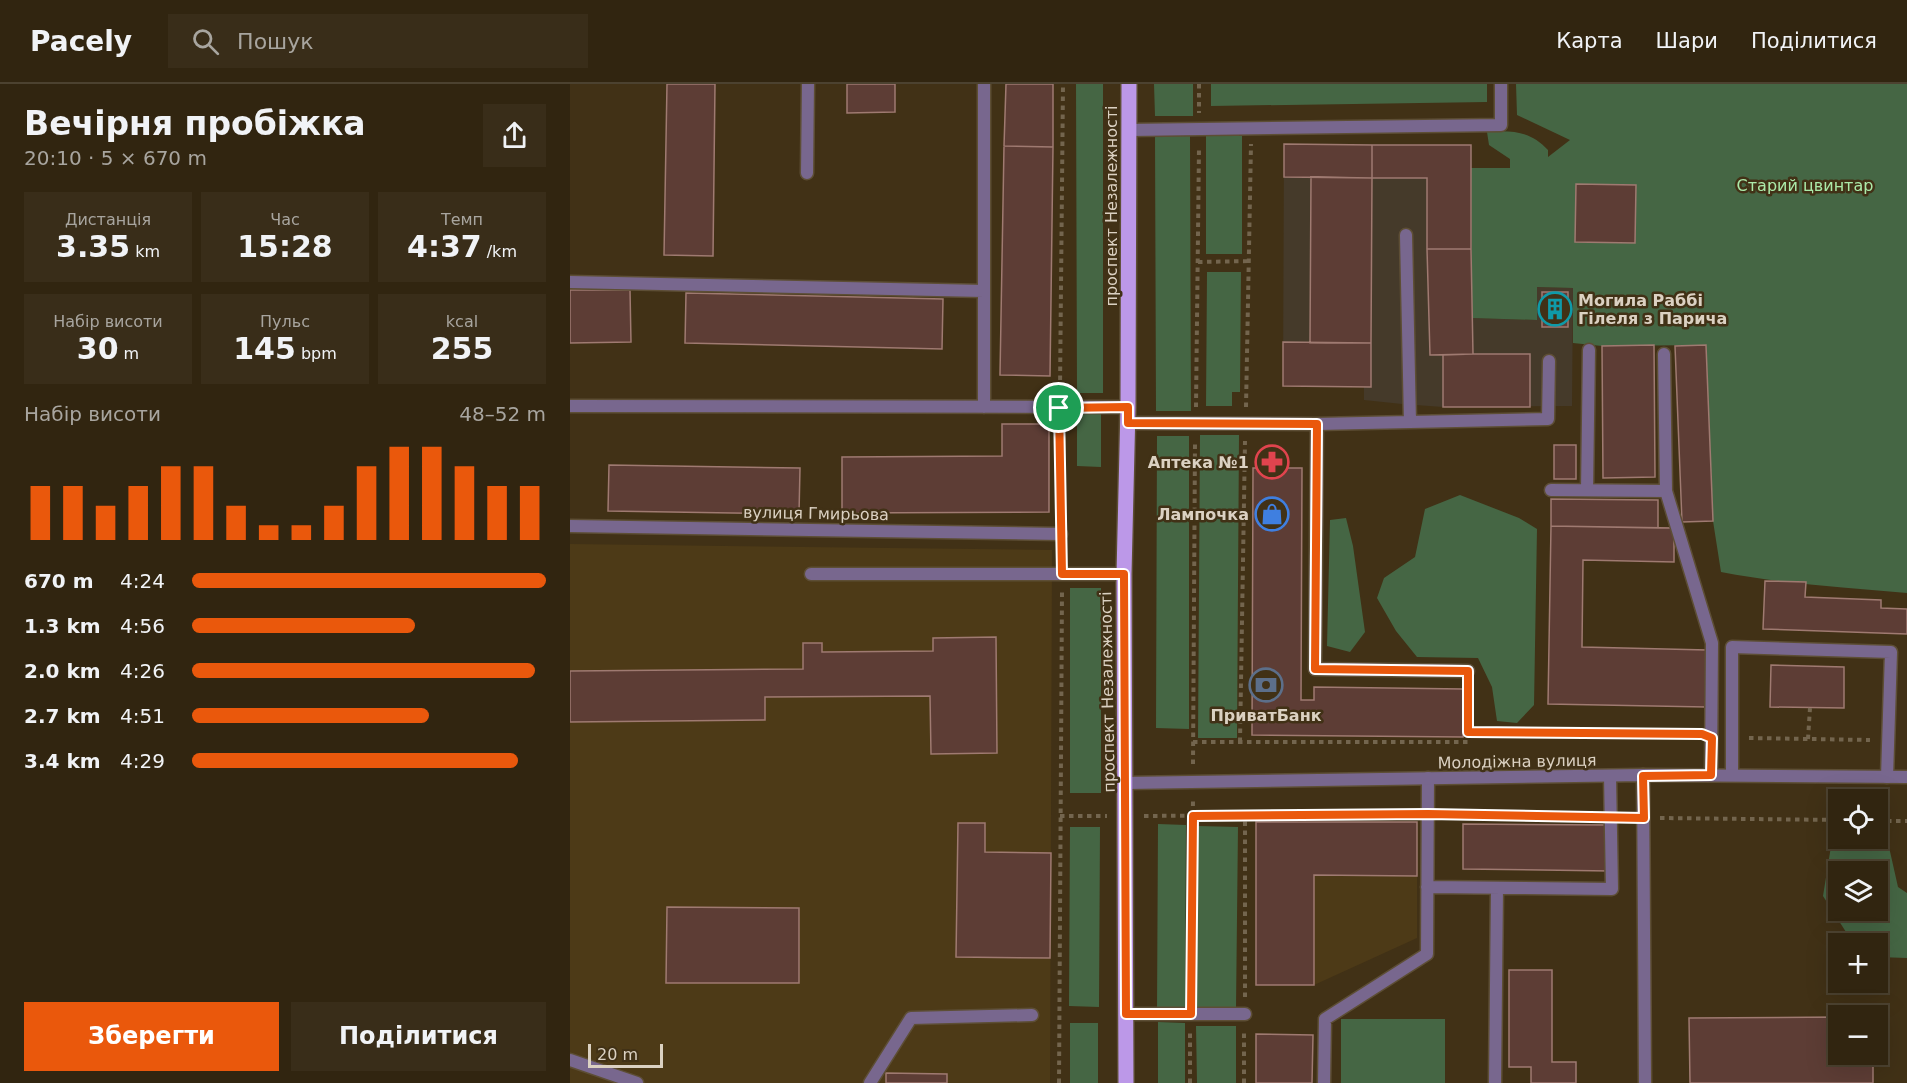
<!DOCTYPE html>
<html lang="uk">
<head>
<meta charset="utf-8">
<style>
	body { margin:0; font-family:"DejaVu Sans",sans-serif; background:#392d19; color:#f1f3f6; height:100vh; display:flex; flex-direction:column; font-size:22px; white-space:nowrap }
	* { box-sizing:border-box; margin:0 }
	p { font-size:20px; color:#a8a59f }
	.icon { flex:none; width:33px; height:33px; fill:none; stroke:currentColor; stroke-width:2; stroke-linecap:round; stroke-linejoin:round }
	.map { position:relative; flex:1; overflow:hidden }
	.details { display:flex; flex-direction:column; background:#312510; width:570px }
	.details>* { flex:none }
	.tools { position:absolute; left:1258px; top:705px; display:grid; gap:12px }
	.tools a { display:grid; place-items:center; width:60px; height:60px; border-radius:0px; background:#312510; box-shadow:0 6px 24px #0002,0 0 0 2px #4c4230; font-size:30px }
	.scale { position:absolute; left:18px; bottom:15px; width:75px; box-sizing:border-box; padding-left:6px; border:3px solid #dbd1c2; border-top:0; font-size:16px; line-height:21px; white-space:nowrap; color:#dbd1c2; -webkit-text-stroke:4px #413116; paint-order:stroke }
	.pin { position:absolute; display:grid; place-items:center; width:51px; height:51px; color:#fff; margin:-26px; border:3px solid #fff; border-radius:50%; box-shadow:0 2px 6px #0007 }
	.round { display:grid; place-items:center; flex:none; width:63px; height:63px; border-radius:0px; background:#392d19 }
	.overview { display:flex; align-items:center; justify-content:space-between; height:102px; padding:0 24px }
	h1 { font-size:33px; font-weight:700; line-height:45px }
	.stats { display:grid; grid-template-columns:repeat(3,1fr); gap:9px; height:102px; padding:6px 24px }
	.stats div { display:grid; align-content:center; border-radius:0px; background:#392d19; text-align:center }
	.stats b { font-size:30px; font-weight:700 }
	.stats small { font-size:16px; font-weight:400 }
	.stats p { font-size:16px }
	.chart { height:168px; padding:12px 24px }
	.chart p { display:flex; justify-content:space-between }
	.chart svg { width:100%; height:108px; margin-top:6px; stroke:#ea580c; stroke-width:6 }
	.action { display:flex; gap:12px; margin-top:auto; padding:12px 24px }
	.action a { flex:1; height:69px; border-radius:0px; background:#ea580c; color:#fff; font-size:24px; font-weight:700; line-height:69px; text-align:center }
	.action a+a { background:#392d19; color:#f1f3f6 }
	ul { padding:0 24px; list-style:none; font-size:20px }
	li { display:grid; grid-template-columns:96px 72px 1fr; align-items:center; height:45px }
	li i { height:15px; border-radius:8px; background:#ea580c }
	header { display:flex; align-items:center; gap:36px; box-sizing:border-box; height:84px; padding:0 30px; background:#312510; border-bottom:2px solid #4c4230 }
	header strong { font-size:28px }
	nav { display:flex; gap:33px; margin-inline-start:auto; font-size:21px }
	.search { width:420px; height:54px; background:#392d19; display:flex; align-items:center; gap:15px; box-sizing:border-box; padding:0 21px; border-radius:0px; color:#a8a59f; font-size:22px }
	main { display:flex; flex:1; min-height:0 }
	.map>svg:first-child { display:block }
	.commercial { fill:#453a2a }
	.built { fill:#4d3a17 }
	.green { fill:#456644; fill-rule:evenodd }
	.building { fill:#5d3d35; stroke:#9f7a71; stroke-width:1.5 }
	.lines { fill:none; stroke-linecap:round; stroke-linejoin:round }
	.lane-casing { stroke:#5d4e35; stroke-width:15 }
	.street-casing { stroke:#5d4e35; stroke-width:15 }
	.primary-casing { stroke:#5d4e35; stroke-width:18 }
	.path { stroke:#73654e; stroke-width:4; stroke-dasharray:4.5 4.5; stroke-linecap:butt }
	.lane { stroke:#78678e; stroke-width:12 }
	.street { stroke:#78678e; stroke-width:12 }
	.primary { stroke:#bc98e8; stroke-width:15 }
	.route-casing { stroke:#fff; stroke-width:12 }
	.route { stroke:#ea580c; stroke-width:8 }
	.labels { text-anchor:middle; stroke-width:5; stroke-linejoin:round; paint-order:stroke }
	.park-label { font-size:16px; fill:#abeaa9; stroke:#413116 }
	.street-label { font-size:16px; fill:#dbd1c2; stroke:#413116 }
	.poi-label { font-size:16px; font-weight:bold; fill:#dbd1c2; stroke:#413116; text-anchor:end }
</style>
</head>
<body>
<header>
<strong>Pacely</strong>
<div class="search"><svg class="icon" aria-label="search" viewBox="0 0 24 24"><circle cx="10" cy="10" r="6"/><path d="M15 15l6 6"/></svg>Пошук</div>
<nav><a>Карта</a><a>Шари</a><a>Поділитися</a></nav>
</header>
<main>
<section class="details">
<div class="overview"><div><h1>Вечірня пробіжка</h1><p>20:10 · 5 × 670 m</p></div><a class="round"><svg class="icon" aria-label="share" viewBox="0 0 24 24"><path d="M12 15V3M7 8l5-5 5 5M5 13v7h14v-7"/></svg></a></div>
<div class="stats">
<div><p>Дистанція</p><b>3.35<small> km</small></b></div>
<div><p>Час</p><b>15:28</b></div>
<div><p>Темп</p><b>4:37<small> /km</small></b></div>
</div>
<div class="stats">
<div><p>Набір висоти</p><b>30<small> m</small></b></div>
<div><p>Пульс</p><b>145<small> bpm</small></b></div>
<div><p>kcal</p><b>255</b></div>
</div>
<div class="chart"><p><span>Набір висоти</span>48–52 m</p>
<svg viewBox="0 0 160 44" preserveAspectRatio="none"><path d="M5 44V22M15 44V22M25 44V30M35 44V22M45 44V14M55 44V14M65 44V30M75 44V38M85 44V38M95 44V30M105 44V14M115 44V6M125 44V6M135 44V14M145 44V22M155 44V22"/></svg>
</div>
<ul>
<li><b>670 m</b>4:24<i style="width:100%"></i></li>
<li><b>1.3 km</b>4:56<i style="width:63%"></i></li>
<li><b>2.0 km</b>4:26<i style="width:97%"></i></li>
<li><b>2.7 km</b>4:51<i style="width:67%"></i></li>
<li><b>3.4 km</b>4:29<i style="width:92%"></i></li>
</ul>
<div class="action"><a>Зберегти</a><a>Поділитися</a></div>
</section>
<div class="map">
<svg width="1337" height="999" viewBox="0 0 1337 999">
	<rect width="100%" height="100%" fill="#413116"/>
	<path class="commercial" d="M714 60 901 61 903 234 967 236V203L1003 204 1002 322 873 323 832 320 794 316V303L713 302Z"/>
	<path class="built" d="M0 460 482 466 480 999H0Z
		M686 738H847V854L744 901H686Z"/>
	<path class="green" d="M506 0H533V309H507Z
		M584 0H623V32H585Z
		M641 0H917V18L641 22Z
		M946 0H1337V509C1275 503 1212 500 1151 488L1143 437 1136 261 1032 262 1003 259V204L967 203V236L902 234 901 84H940V75L919 61 917 48C941 46 961 47 978 66V73L1000 56 947 31Z
		M585 52H620L621 327H586Z
		M636 52H672V170H636Z
		M637 188H671L670 308H662V322H636Z
		M507 327H531V383L507 382Z
		M630 351H669L667 654H628Z
		M587 352H619V645L586 644Z
		M890 411 949 434 967 445 964 621 947 639 927 637 922 603 908 574 847 573 826 547 807 514 814 494 845 473 855 425Z
		M776 434 783 462 795 548 780 568 757 562 760 436Z
		M500 504H531V709H500Z
		M588 740 616 741 615 926H587Z
		M628 742 668 743 666 924 626 923Z
		M500 743H530L529 923 499 922Z
		M1269 753H1308L1319 763 1328 803 1337 809V874L1308 873V860L1283 859 1253 812 1262 756ZM1269 788H1308V826H1269Z
		M771 935H875V999H771Z
		M588 938 615 939V999H588Z
		M500 939H528V999H500Z
		M626 942H666V999H627Z"/>
	<path class="building" d="M97 0H145L143 172 94 171Z
		M277 0H325V28L277 29Z
		M436 0H483V63L434 62Z
		M714 60 802 61V94L714 93Z
		M802 61H901V165H857V94H802Z
		M434 62 483 63 480 292 430 291Z
		M741 93 802 94 801 259H740Z
		M1006 100 1066 101 1065 159 1005 158Z
		M857 165H901L903 270 860 271Z
		M0 206H60L61 258 0 259Z
		M972 208H998V243H972Z
		M116 209 373 215 372 265 115 259Z
		M713 258 801 259V303L713 302Z
		M1084 261 1085 393 1033 394 1032 262Z
		M1136 261 1143 437 1112 438 1105 262Z
		M903 270H960V323H873V271Z
		M432 340H479V428L272 429V373L432 372Z
		M984 361H1006V395H984Z
		M39 381 230 384 229 430 38 427Z
		M683 384H732L731 616H744V603L893 605V653L682 651Z
		M981 415 1088 416V444L981 442Z
		M981 442 1104 444V478L1013 476 1012 563 1137 566 1136 623 978 620Z
		M1195 497 1236 498 1235 513 1311 516V524L1337 525V550L1193 545Z
		M426 553 427 669 361 670 360 612 195 613V636L0 638V587L233 585V559H252V568L363 567V554Z
		M1201 581 1274 583V624L1200 623Z
		M686 738H847V792L744 791V901H686Z
		M388 739H415V768L481 769 480 874 386 873Z
		M893 740 1040 741V787L893 785Z
		M97 823 229 824V899H96Z
		M939 886H982V978H1006V999H961V983H939Z
		M1269 933V970H1303V999H1120L1119 934Z
		M686 950 743 951 742 999H686Z
		M316 989 377 990V999H316Z"/>
	<g class="lines">
		<g class="lane-casing">
			<path id="lane" d="M414 0V323
				M559 46 931 41V0
				M237 89 238 0
				M836 151 840 338
				M0 198 414 207
				M1094 270 1096 407 1142 559 1141 691
				M0 322 558 323
				M558 339 747 340 978 335 979 277
				M747 340 745 585 898 587
				M981 406 1096 407
				M1017 406 1019 266
				M241 490H554
				M1073 691 1075 999
				M1162 691V563L1321 568 1317 693
				M857 803 1042 805 1040 692
				M556 930H675
				M0 976 67 999
				M300 999 341 934 462 931
				M754 999 755 935 857 870 858 694
				M925 999 927 804"/>
		</g>
		<g class="street-casing">
			<path id="street" d="M0 442 491 450
				M556 699 1073 691 1337 693"/>
		</g>
		<g class="primary-casing">
			<path id="primary" d="M556 999 554 490 558 323 559 0"/>
		</g>
		<path class="path" d="M629 0V29
			M628 178 680 177
			M490 305 493 0
			M626 323 629 64
			M676 323 681 60
			M490 340 491 431
			M898 648 1124 650
			M1179 654 1300 656
			M1238 655 1240 624
			M623 658H898V603
			M670 658 675 357
			M623 680 625 358
			M874 731 1023 733
			M490 732H537
			M574 732 840 730
			M1090 734 1269 736
			M1308 737H1337
			M621 911 623 715
			M675 913V731
			M489 999 492 508
			M620 999V949
			M674 999V947"/>
		<use href="#lane" class="lane"/>
		<use href="#street" class="street"/>
		<use href="#primary" class="primary"/>
	</g>
	<g class="lines">
		<g class="route-casing">
			<path id="route" d="M558 323V339L747 340 745 585 898 587V648L1132 650 1142 654 1141 691 1073 692 1074 734 858 730 623 732 621 930H556L554 490H492L489 324Z"/>
		</g>
		<use href="#route" class="route"/>
	</g>
	<defs>
		<g id="building-ring" transform="scale(1.725)"><circle r="9.5" fill="#413116" stroke="#0f9aa8" stroke-width="1.5"/><path d="M-4-6H4V6H1V3H-1V6H-4ZM-2.5-4.3h1.7v1.8h-1.7ZM.8-4.3h1.7v1.8H.8ZM-2.5-1h1.7V.8h-1.7ZM.8-1h1.7V.8H.8Z" fill="#0f9aa8"/></g>
		<g id="pharmacy-ring" transform="scale(1.725)"><circle r="9.5" fill="#413116" stroke="#e0444e" stroke-width="1.5"/><path d="M-2-6h4v4h4v4h-4v4h-4v-4h-4v-4h4Z" fill="#e0444e"/></g>
		<g id="shop-ring" transform="scale(1.725)"><circle r="9.5" fill="#413116" stroke="#3f7fe0" stroke-width="1.5"/><path d="M-5-2.5h2.3a2.7 3.5 0 0 1 5.4 0H5L5.5 6h-11ZM-1.5-2.5h3a1.5 2.3 0 0 0-3 0Z" fill="#3f7fe0"/></g>
		<g id="bank-ring" transform="scale(1.725)"><circle r="9.5" fill="#413116" stroke="#5c6f8a" stroke-width="1.5"/><path d="M-6-4H6V4H-6ZM0-2.3a2.3 2.3 0 1 0 0 4.6a2.3 2.3 0 1 0 0-4.6Z" fill="#5c6f8a"/></g>
	</defs>
	<g fill-rule="evenodd">
		<use href="#building-ring" x="985" y="225"/>
		<use href="#pharmacy-ring" x="702" y="378"/>
		<use href="#shop-ring" x="702" y="430"/>
		<use href="#bank-ring" x="696" y="601"/>
	</g>
	<g class="labels">
		<g class="park-label">
			<text x="1235" y="107">Старий цвинтар</text>
		</g>
		<g class="street-label">
			<text transform="translate(541 122) rotate(-90)" y="6">проспект Незалежності</text>
			<text transform="translate(246 429) rotate(1)" y="6">вулиця Гмирьова</text>
			<text transform="translate(537 608) rotate(-91)" y="6">проспект Незалежності</text>
			<text transform="translate(947 677) rotate(-1)" y="6">Молодіжна вулиця</text>
		</g>
		<g class="poi-label">
			<text x="1008" y="222" text-anchor="start">Могила Раббі<tspan x="1008" dy="18">Гілеля з Парича</tspan></text>
			<text x="679" y="384">Аптека №1</text>
			<text x="679" y="436">Лампочка</text>
			<text x="696" y="637" text-anchor="middle">ПриватБанк</text>
		</g>
	</g>
</svg>
<div class="tools">
<a><svg class="icon" aria-label="locate" viewBox="0 0 24 24"><circle cx="12" cy="12" r="6"/><path d="M12 2v4M12 18v4M2 12h4M18 12h4"/></svg></a>
<a><svg class="icon" aria-label="layers" viewBox="0 0 24 24"><path d="M12 4l9 5-9 5-9-5zM3 14l9 5 9-5"/></svg></a>
<a>+</a>
<a>−</a>
</div>
<div class="scale">20 m</div>
<div class="pin" style="left:489px;top:324px;background:#1e9e55"><svg class="icon" aria-label="arrive" viewBox="0 0 24 24"><path d="M6 21V4h12l-3 4 3 4H6"/></svg></div>
</div>
</main>
</body>
</html>
